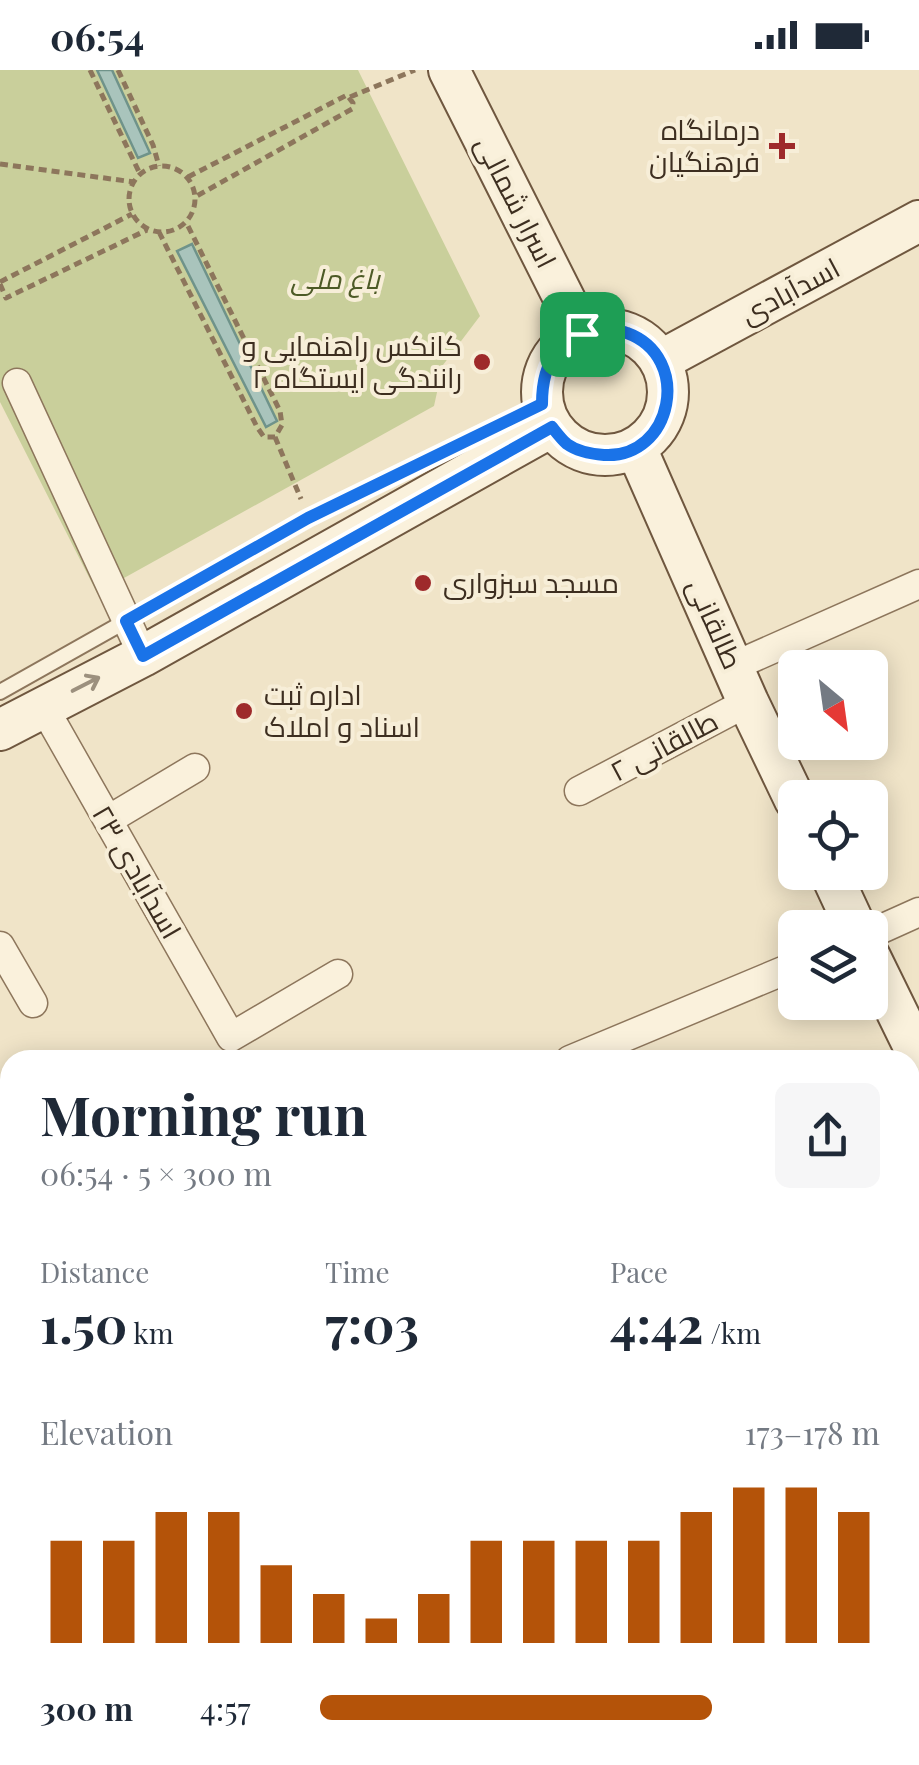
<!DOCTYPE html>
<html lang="en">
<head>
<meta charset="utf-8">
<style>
	body { margin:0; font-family:"Playfair Display",Cairo,serif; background:#f6f6f7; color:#1f2937; height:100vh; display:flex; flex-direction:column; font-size:38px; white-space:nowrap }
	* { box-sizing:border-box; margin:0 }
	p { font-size:32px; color:#747a83 }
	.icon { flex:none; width:55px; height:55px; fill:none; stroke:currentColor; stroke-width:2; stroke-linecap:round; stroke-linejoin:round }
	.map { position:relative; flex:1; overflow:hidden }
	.panel { position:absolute; left:0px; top:980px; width:920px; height:715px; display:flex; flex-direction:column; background:#fff; border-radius:30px 30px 0 0; box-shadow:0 5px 25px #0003 }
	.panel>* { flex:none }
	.needle { width:65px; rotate:151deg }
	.fabs { position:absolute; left:778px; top:580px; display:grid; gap:20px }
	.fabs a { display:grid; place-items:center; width:110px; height:110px; border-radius:15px; background:#fff; box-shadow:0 5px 25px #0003; font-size:50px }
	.pin { position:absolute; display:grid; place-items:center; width:85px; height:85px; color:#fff; margin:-42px; border-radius:20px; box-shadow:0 5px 15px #0006 }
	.round { display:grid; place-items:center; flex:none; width:105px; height:105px; border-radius:15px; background:#f6f6f7 }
	.head { display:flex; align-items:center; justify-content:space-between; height:170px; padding:0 40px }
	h1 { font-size:55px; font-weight:700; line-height:75px }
	.figures { display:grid; grid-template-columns:repeat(3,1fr); gap:15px; height:170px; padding:10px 40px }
	.figures div { display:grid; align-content:center }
	.figures b { font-size:50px; font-weight:700 }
	.figures small { font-size:28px; font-weight:400 }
	.figures p { font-size:28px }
	.chart { height:280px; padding:20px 40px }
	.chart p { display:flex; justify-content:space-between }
	.chart svg { width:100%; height:180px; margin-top:10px; stroke:#b45309; stroke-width:6 }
	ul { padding:0 40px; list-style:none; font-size:32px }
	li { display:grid; grid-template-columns:160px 120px 1fr; align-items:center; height:75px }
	li i { height:25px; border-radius:12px; background:#b45309 }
	.status { display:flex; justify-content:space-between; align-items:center; height:70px; padding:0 50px; background:#fff; direction:ltr }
	.status svg { height:28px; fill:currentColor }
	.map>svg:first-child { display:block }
	.green { fill:#c9cf9b; fill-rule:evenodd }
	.water { fill:#a9c4bc; stroke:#6f938a; stroke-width:2.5 }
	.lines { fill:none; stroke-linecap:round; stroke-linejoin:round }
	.lane-casing { stroke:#8d765c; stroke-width:18 }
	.street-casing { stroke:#8d765c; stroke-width:31 }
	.secondary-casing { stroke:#6f573f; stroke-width:44 }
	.path { stroke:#8d765c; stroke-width:5; stroke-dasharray:8 5; stroke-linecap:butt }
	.lane { stroke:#faf1dc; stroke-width:14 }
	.street { stroke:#faf1dc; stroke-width:28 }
	.secondary { stroke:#faf1dc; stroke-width:40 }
	.oneway { stroke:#9c907e }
	.route-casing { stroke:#fff; stroke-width:20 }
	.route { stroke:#1a73e8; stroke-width:12 }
	.poi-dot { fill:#9e2a2b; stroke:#f7eed8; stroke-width:4 }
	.labels { text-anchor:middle; stroke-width:8; stroke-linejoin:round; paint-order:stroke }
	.poi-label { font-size:28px; fill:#3d2e20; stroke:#f7eed8; text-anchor:end }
	.street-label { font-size:28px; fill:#3d2e20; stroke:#f7eed8 }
	.park-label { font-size:28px; font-style:italic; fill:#4d5a26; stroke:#f7eed8 }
</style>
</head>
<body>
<div class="status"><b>06:54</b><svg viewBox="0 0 49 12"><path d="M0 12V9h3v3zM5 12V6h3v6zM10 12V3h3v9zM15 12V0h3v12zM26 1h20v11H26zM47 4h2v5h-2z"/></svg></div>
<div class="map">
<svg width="919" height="1695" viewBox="0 0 919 1695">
	<rect width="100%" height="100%" fill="#f0e4c8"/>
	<path class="green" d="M0 0H97L138 88 150 82 112 0H358L480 246 443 295 434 336 97 523 0 332ZM191 174 266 356 178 182Z"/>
	<path class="water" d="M97 0H112L150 83 138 88Z
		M192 174 277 351 266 357 177 181Z"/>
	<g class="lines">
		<g class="lane-casing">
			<path id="lane" d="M0 622 309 448 543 334"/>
		</g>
		<g class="street-casing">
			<path id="street" d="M17 313 143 586
				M734 596 919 514
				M43 636 231 967 338 904
				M579 721 748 632
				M108 750 195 698
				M870 864 919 842
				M0 876 33 933
				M570 990 795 896
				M0 1229 10 1224
				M910 1506 919 1526
				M0 1522 10 1540
				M910 1590 919 1585
				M266 1685 268 1695
				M763 1685 766 1695"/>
		</g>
		<g class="secondary-casing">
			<path id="secondary" d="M449 0 582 264
				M542 322a63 63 0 1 1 126 0a63 63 0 1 1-126 0Z
				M660 291 919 151
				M636 378 748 632 795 730
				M0 660 143 586 551 357
				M830 802 856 858
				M870 887 919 987
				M910 1158 919 1153
				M0 1655 10 1649
				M70 1685 73 1695"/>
		</g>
		<path class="path" d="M90 0 140 104
			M118 0 153 75 159 96
			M350 27 415 0
			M0 94 134 112
			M129 129a33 33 0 1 1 66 0a33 33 0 1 1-66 0Z
			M188 107 347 25 353 33 352 39 195 127
			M159 162 257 357 264 367H275L282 355 280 341 186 152
			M0 212 132 144
			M0 214 6 228 147 160
			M275 367 301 429"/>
		<use href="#lane" class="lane"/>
		<use href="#street" class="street"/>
		<use href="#secondary" class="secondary"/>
	</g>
	<defs><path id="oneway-shaft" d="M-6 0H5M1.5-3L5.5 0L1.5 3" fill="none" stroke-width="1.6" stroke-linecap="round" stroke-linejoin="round" transform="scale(2.5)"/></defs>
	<use class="oneway" href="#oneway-shaft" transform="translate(86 614) rotate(-27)"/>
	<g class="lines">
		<g class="route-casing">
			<path id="route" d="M604 259C611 260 620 260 627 263 693 287 673 389 604 385 591 384 578 382 567 374 562 370 556 362 552 357L143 586 126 551 308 448 542 334C542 288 560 268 604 259Z"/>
		</g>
		<use href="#route" class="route"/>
	</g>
	<g class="poi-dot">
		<path d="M777 61h10v10h10v10h-10v10h-10v-10h-10v-10h10z"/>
		<circle cx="482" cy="292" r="10"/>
		<circle cx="423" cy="513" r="10"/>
		<circle cx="244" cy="641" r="10"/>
	</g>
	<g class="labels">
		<g class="poi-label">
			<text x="760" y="70">درمانگاه<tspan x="760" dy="32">فرهنگیان</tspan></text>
			<text x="462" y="286">کانکس راهنمایی و<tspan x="462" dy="32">رانندگی ایستگاه ۲</tspan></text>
			<text x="443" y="523" text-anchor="start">مسجد سبزواری</text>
			<text x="264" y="635" text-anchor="start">اداره ثبت<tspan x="264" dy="32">اسناد و املاک</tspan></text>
		</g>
		<g class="street-label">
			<text transform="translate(516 132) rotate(63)" y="10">اسرار شمالی</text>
			<text transform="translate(790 221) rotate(-28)" y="10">اسدآبادی</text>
			<text transform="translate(715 554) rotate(66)" y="10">طالقانی</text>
			<text transform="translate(664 676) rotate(-28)" y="10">طالقانی ۲</text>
			<text transform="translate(137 802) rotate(60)" y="10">اسدآبادی ۲۳</text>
		</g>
		<g class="park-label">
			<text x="335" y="219">باغ ملی</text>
		</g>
	</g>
</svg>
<div class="fabs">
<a><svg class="needle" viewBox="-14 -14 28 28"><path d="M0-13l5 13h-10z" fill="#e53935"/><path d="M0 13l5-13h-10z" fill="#747a83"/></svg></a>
<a><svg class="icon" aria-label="locate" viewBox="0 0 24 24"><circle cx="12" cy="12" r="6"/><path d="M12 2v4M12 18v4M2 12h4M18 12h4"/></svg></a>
<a><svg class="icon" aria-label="layers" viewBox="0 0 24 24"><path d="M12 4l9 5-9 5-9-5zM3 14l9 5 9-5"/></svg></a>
</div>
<div class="pin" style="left:582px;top:264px;background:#1e9e55"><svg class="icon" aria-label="arrive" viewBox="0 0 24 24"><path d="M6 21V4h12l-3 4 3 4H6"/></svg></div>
<section class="panel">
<div class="head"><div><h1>Morning run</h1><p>06:54 · 5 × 300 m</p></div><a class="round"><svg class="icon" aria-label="share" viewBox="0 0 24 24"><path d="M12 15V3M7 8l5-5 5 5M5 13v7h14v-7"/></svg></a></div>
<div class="figures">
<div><p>Distance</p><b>1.50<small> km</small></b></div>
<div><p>Time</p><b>7:03</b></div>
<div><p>Pace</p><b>4:42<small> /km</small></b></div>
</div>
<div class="chart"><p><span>Elevation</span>173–178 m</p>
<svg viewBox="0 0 160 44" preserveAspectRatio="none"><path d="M5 44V19M15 44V19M25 44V12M35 44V12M45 44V25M55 44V32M65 44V38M75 44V32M85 44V19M95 44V19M105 44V19M115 44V19M125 44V12M135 44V6M145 44V6M155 44V12"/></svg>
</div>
<ul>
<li><b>300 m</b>4:57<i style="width:70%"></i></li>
</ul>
</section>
</div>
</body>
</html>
